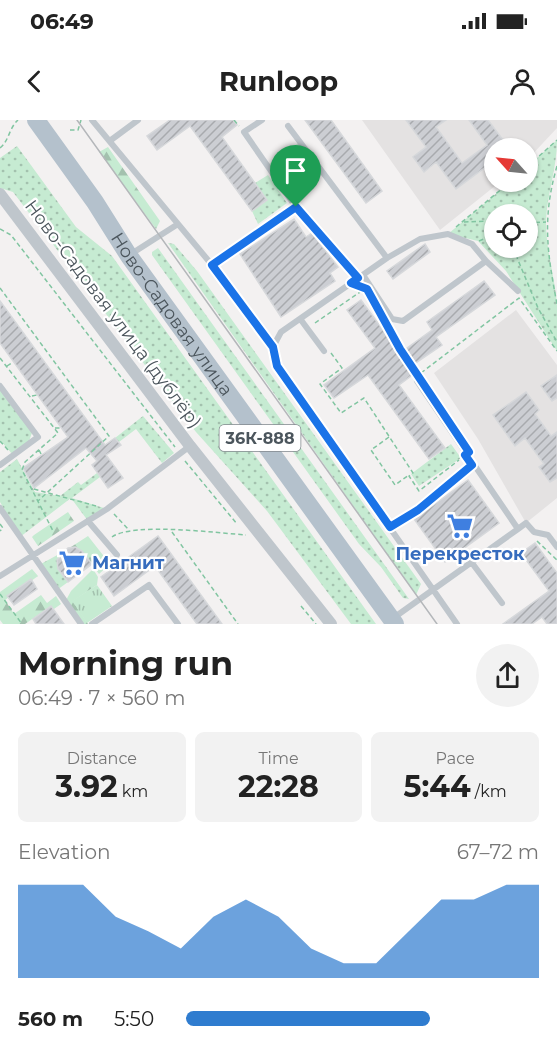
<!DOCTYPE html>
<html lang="en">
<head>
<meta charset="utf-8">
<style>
	body { margin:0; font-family:Montserrat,sans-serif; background:#f2f2f2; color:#222; height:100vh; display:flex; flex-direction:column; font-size:22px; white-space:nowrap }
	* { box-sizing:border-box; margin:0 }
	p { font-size:20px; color:#767676 }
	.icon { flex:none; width:33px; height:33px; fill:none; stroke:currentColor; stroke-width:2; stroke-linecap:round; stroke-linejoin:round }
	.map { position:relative; height:504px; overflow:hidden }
	.drawer { display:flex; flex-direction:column; background:#fff; flex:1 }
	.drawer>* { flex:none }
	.needle { width:39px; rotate:297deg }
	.tools { position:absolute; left:484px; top:18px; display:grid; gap:12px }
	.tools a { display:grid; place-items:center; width:54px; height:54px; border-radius:50%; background:#fff; box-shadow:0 2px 4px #0004; font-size:30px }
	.pin { position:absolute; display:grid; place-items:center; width:51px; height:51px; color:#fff; margin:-62px -26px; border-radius:50% 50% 50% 0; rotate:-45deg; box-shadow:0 0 6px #0007 }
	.pin .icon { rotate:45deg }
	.round { display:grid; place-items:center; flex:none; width:63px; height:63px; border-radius:32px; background:#f2f2f2 }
	.head { display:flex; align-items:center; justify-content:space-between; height:102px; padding:0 18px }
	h1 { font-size:33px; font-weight:700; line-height:45px }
	.stats { display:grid; grid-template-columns:repeat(3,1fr); gap:9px; height:102px; padding:6px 18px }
	.stats div { display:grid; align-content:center; border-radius:9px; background:#f2f2f2; text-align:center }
	.stats b { font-size:30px; font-weight:700 }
	.stats small { font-size:16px; font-weight:400 }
	.stats p { font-size:16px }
	.chart { height:168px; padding:12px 18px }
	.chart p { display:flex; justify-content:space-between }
	.chart svg { width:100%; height:108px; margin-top:6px; fill:#2f7ccf; opacity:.7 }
	ul { padding:0 18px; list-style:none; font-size:20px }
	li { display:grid; grid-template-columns:96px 72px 1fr; align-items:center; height:45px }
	li i { height:15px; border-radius:8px; background:#2f7ccf }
	.status { display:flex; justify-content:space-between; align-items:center; height:42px; padding:0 30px; background:#fff; direction:ltr }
	.status svg { height:16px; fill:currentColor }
	header { display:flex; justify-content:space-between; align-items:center; height:78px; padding:0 18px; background:#fff; font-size:27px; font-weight:700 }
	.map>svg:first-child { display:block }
	.education { fill:#e4e2e2 }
	.grass { fill:url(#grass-dots); fill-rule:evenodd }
	.forest { fill:url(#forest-firs) }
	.park { fill:url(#park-tufts) }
	.building { fill:url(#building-hatch); stroke:#d6d8db; stroke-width:1.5 }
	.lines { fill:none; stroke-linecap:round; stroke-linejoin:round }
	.path { stroke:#81c5a1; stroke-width:1.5; stroke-dasharray:4.5 3; stroke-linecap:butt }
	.lane { stroke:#bfc6cc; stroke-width:6 }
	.street { stroke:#bfc6cc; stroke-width:12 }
	.primary { stroke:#b4c1cc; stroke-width:18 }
	.tram { stroke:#b4b7ba; stroke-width:1.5 }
	.route-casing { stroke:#fff; stroke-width:12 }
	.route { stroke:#1a73e8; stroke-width:8 }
	.labels { text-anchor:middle; stroke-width:4.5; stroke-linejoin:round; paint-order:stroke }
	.shield { fill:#fff; stroke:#81888d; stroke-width:1.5 }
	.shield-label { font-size:16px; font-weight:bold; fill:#4b555c }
	.street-label { font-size:18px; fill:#4b555c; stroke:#fff }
	.shop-label { font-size:18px; font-weight:bold; fill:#366cbe; stroke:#fff }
</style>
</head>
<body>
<div class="status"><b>06:49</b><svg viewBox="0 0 49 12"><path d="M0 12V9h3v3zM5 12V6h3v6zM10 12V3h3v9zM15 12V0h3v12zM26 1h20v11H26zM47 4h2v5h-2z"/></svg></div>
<header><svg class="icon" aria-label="back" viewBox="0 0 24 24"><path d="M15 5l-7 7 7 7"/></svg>Runloop<svg class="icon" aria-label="person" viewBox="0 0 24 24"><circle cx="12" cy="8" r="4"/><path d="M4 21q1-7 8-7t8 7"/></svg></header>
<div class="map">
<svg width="557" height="504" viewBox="0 0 557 504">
	<defs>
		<pattern id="grass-dots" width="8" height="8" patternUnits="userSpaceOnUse" patternTransform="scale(1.5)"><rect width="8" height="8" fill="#c6ebd2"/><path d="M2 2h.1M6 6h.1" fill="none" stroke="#a3c1ae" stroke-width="1.8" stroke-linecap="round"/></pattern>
		<pattern id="forest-firs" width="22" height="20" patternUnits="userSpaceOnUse" patternTransform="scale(1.5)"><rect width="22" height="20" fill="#c6ebd2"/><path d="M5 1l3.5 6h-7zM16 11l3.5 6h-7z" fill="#a3c1ae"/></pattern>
		<pattern id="park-tufts" width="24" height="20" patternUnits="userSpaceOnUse" patternTransform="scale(1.5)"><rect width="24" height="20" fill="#c6ebd2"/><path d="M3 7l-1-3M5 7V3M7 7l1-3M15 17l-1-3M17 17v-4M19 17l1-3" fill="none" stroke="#a3c1ae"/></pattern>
		<pattern id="building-hatch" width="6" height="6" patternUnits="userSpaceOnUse" patternTransform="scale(1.5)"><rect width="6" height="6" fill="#ccced3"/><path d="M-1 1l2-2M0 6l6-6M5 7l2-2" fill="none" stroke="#a8aaae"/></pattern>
	</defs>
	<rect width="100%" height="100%" fill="#f3f1f1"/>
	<path class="education" d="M362 0H557V8L528 39V28H495V62H500L440 110Z
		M516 190 557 245V378L526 403 478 319 434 253Z"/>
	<path class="grass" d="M557 20C557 49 547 73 546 102 546 131 555 157 557 185 557 200 557 216 557 231L506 151 478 121 448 114 510 62H528V46ZM495 94H528V128H495Z
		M17 26 76 107 112 136 376 504H351L267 391 196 312 13 72 0 68V38Z
		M268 55 287 83 258 104 252 91 267 80 255 63Z
		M168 123 174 124 197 151 421 464 416 475Z
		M158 128 409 479 403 478 381 447 359 424 152 135V132Z
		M0 266 33 310 28 324 13 335 0 320Z
		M143 296 174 333 162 343 136 309 119 322 115 318Z
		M451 324 461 338 419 366 411 354Z
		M17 339 35 372 60 376 78 362 81 365 97 353 100 357 72 378 107 389 88 401 71 378 20 417 0 382V352Z
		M61 433 57 444 68 462 57 470 39 445Z"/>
	<path class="forest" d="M108 27 160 101 156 109 99 32Z
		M68 392 74 401 38 426 32 417 34 415Z
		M88 416 110 444 99 454 82 431 71 427Z
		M32 449 38 456 5 480 14 494 41 475 47 483 56 476 61 484 54 489 51 486 25 504H3L0 500V472Z
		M93 449 98 457 97 465 73 481 88 504H81L65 482 71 471Z"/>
	<path class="park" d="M300 22 319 47 285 73 269 44Z
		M97 465 112 486 87 503 72 481Z"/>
	<path class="building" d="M170 0H233L237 5 222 17 267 80 252 91 190 6 157 30 147 16Z
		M305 0H331L382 71 366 83Z
		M406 0H446L436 7 462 43 487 25 469 0H488L509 28H495V40L456 69 436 42 424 52 413 37 426 27Z
		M294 99 306 117 312 113 338 147 330 153 335 161 281 197 240 134Z
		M425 124 430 132 393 159 387 151Z
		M484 161 495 175 436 217 442 225 410 247 415 253 399 265 445 328 429 339 368 255 334 278 324 265 375 228 347 190 361 180 400 233 432 210 427 202Z
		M0 181 105 325 115 318 121 325 106 335 123 358 108 368 92 345 97 341 86 328 34 368 23 348 68 317 0 223Z
		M557 255V278L552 281 541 266Z
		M526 272 539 290 535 294 551 316 557 312V358L550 362 539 347 544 344 525 318 515 326 493 295Z
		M468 360 499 403 445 442 414 399Z
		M158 416 222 504H197L155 446 114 476 101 457Z
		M535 423 557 453V504H547L542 497 532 504H503L549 471 521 433Z
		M75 427 82 431 92 444 68 462 58 449 57 440 68 428Z
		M31 459 37 469 14 485 7 476Z
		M51 486 64 504H36L33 499Z"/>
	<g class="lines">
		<path class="path" d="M234 0 239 6
			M70 10H78L81 0
			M0 28C9 21 9 8 18 0
			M528 46 557 20
			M557 46C542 98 547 132 557 184
			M503 94 513 90 520 94
			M464 102 495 101
			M528 103 546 102
			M456 107 510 62
			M0 109 11 115 175 327
			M479 121 495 114
			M513 128 538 188 557 222
			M0 168 109 316 38 381
			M315 203 363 170
			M390 206 415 252
			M331 233 342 248 320 264 341 293 364 278 413 353 409 356 419 371 459 340
			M0 238 58 313 25 342 22 350 53 411
			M7 246 13 242
			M421 253 519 178 557 231
			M32 276 37 275
			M55 308H62
			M389 317 371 330 395 365 409 355
			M0 321 8 330
			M39 330 42 336
			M185 341 237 404
			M34 369 96 386
			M114 394 129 410
			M0 404 3 408 0 411
			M172 412 238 504
			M112 417C132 402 218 413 246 415
			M537 421 557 440
			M0 474 22 504
			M301 486 316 504"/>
		<path class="lane" d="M92 0 212 145 273 227 277 246 457 504
			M262 0 244 12 296 87 359 158
			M288 6 387 138
			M111 20 138 0
			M131 134 178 104
			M212 145 296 87
			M363 155 392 199 403 201 486 141
			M301 200 324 231
			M273 227 281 212 387 138 420 119 448 114 472 124 486 141 518 171
			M417 261 518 409 526 403 534 412 548 415 557 427
			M0 266 38 317 0 345
			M0 388 81 504
			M88 401 117 435
			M390 407 418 390 472 345
			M472 443 502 483
			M0 456 107 389 190 326
			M392 499 518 409
			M92 504 149 465 178 504"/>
		<path class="street" d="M0 74 190 326 331 504"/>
		<path class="primary" id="s1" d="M36 0 95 82 129 136 395 504"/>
		<path class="tram" d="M77 0 437 504"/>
	</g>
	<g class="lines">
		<g class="route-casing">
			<path id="route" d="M296 87 358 158 351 163 367 169 400 229 469 332 465 335 472 345 418 390 390 407 277 246 273 227 212 145Z"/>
		</g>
		<use href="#route" class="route"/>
	</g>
	<defs>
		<g id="supermarket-bare" transform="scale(2.07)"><path d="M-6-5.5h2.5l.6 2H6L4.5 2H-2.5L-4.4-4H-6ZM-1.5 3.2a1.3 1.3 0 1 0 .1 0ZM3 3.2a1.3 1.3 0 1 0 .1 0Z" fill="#3f7fe0" stroke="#fff" stroke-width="2.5" paint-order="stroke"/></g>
	</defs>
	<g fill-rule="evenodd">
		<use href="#supermarket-bare" x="460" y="406"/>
		<use href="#supermarket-bare" x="72" y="443"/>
	</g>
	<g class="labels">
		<rect class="shield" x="219.5" y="305" width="81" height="26" rx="4.5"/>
		<g class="shield-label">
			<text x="260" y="324">36К-888</text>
		</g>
		<g class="street-label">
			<text transform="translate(113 194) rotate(53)" y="6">Ново-Садовая улица (дублёр)</text>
			<text dy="6" stroke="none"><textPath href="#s1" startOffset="237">Ново-Садовая улица</textPath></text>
		</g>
		<g class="shop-label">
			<text x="460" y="440">Перекресток</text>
			<text x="92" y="449" text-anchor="start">Магнит</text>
		</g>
	</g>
</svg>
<div class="tools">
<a><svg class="needle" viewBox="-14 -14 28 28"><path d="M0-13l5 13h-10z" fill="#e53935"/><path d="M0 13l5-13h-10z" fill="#767676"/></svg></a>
<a><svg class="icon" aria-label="locate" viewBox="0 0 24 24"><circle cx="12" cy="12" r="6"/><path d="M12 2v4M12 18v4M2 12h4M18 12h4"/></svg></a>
</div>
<div class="pin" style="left:296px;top:87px;background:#1e9e55"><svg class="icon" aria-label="arrive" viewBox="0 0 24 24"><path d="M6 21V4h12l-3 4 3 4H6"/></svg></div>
</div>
<section class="drawer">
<div class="head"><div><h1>Morning run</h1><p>06:49 · 7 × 560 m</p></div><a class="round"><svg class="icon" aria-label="share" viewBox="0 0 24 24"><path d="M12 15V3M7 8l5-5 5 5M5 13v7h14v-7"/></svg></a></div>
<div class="stats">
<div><p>Distance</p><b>3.92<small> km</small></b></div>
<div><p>Time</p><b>22:28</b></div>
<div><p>Pace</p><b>5:44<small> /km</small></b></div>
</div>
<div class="chart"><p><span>Elevation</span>67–72 m</p>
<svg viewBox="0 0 160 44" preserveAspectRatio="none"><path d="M0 44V6L10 6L20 6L30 19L40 25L50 32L60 19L70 12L80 19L90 32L100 38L110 38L120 25L130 12L140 12L150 6L160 6V44z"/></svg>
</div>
<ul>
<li><b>560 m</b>5:50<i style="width:69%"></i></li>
</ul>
</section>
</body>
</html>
